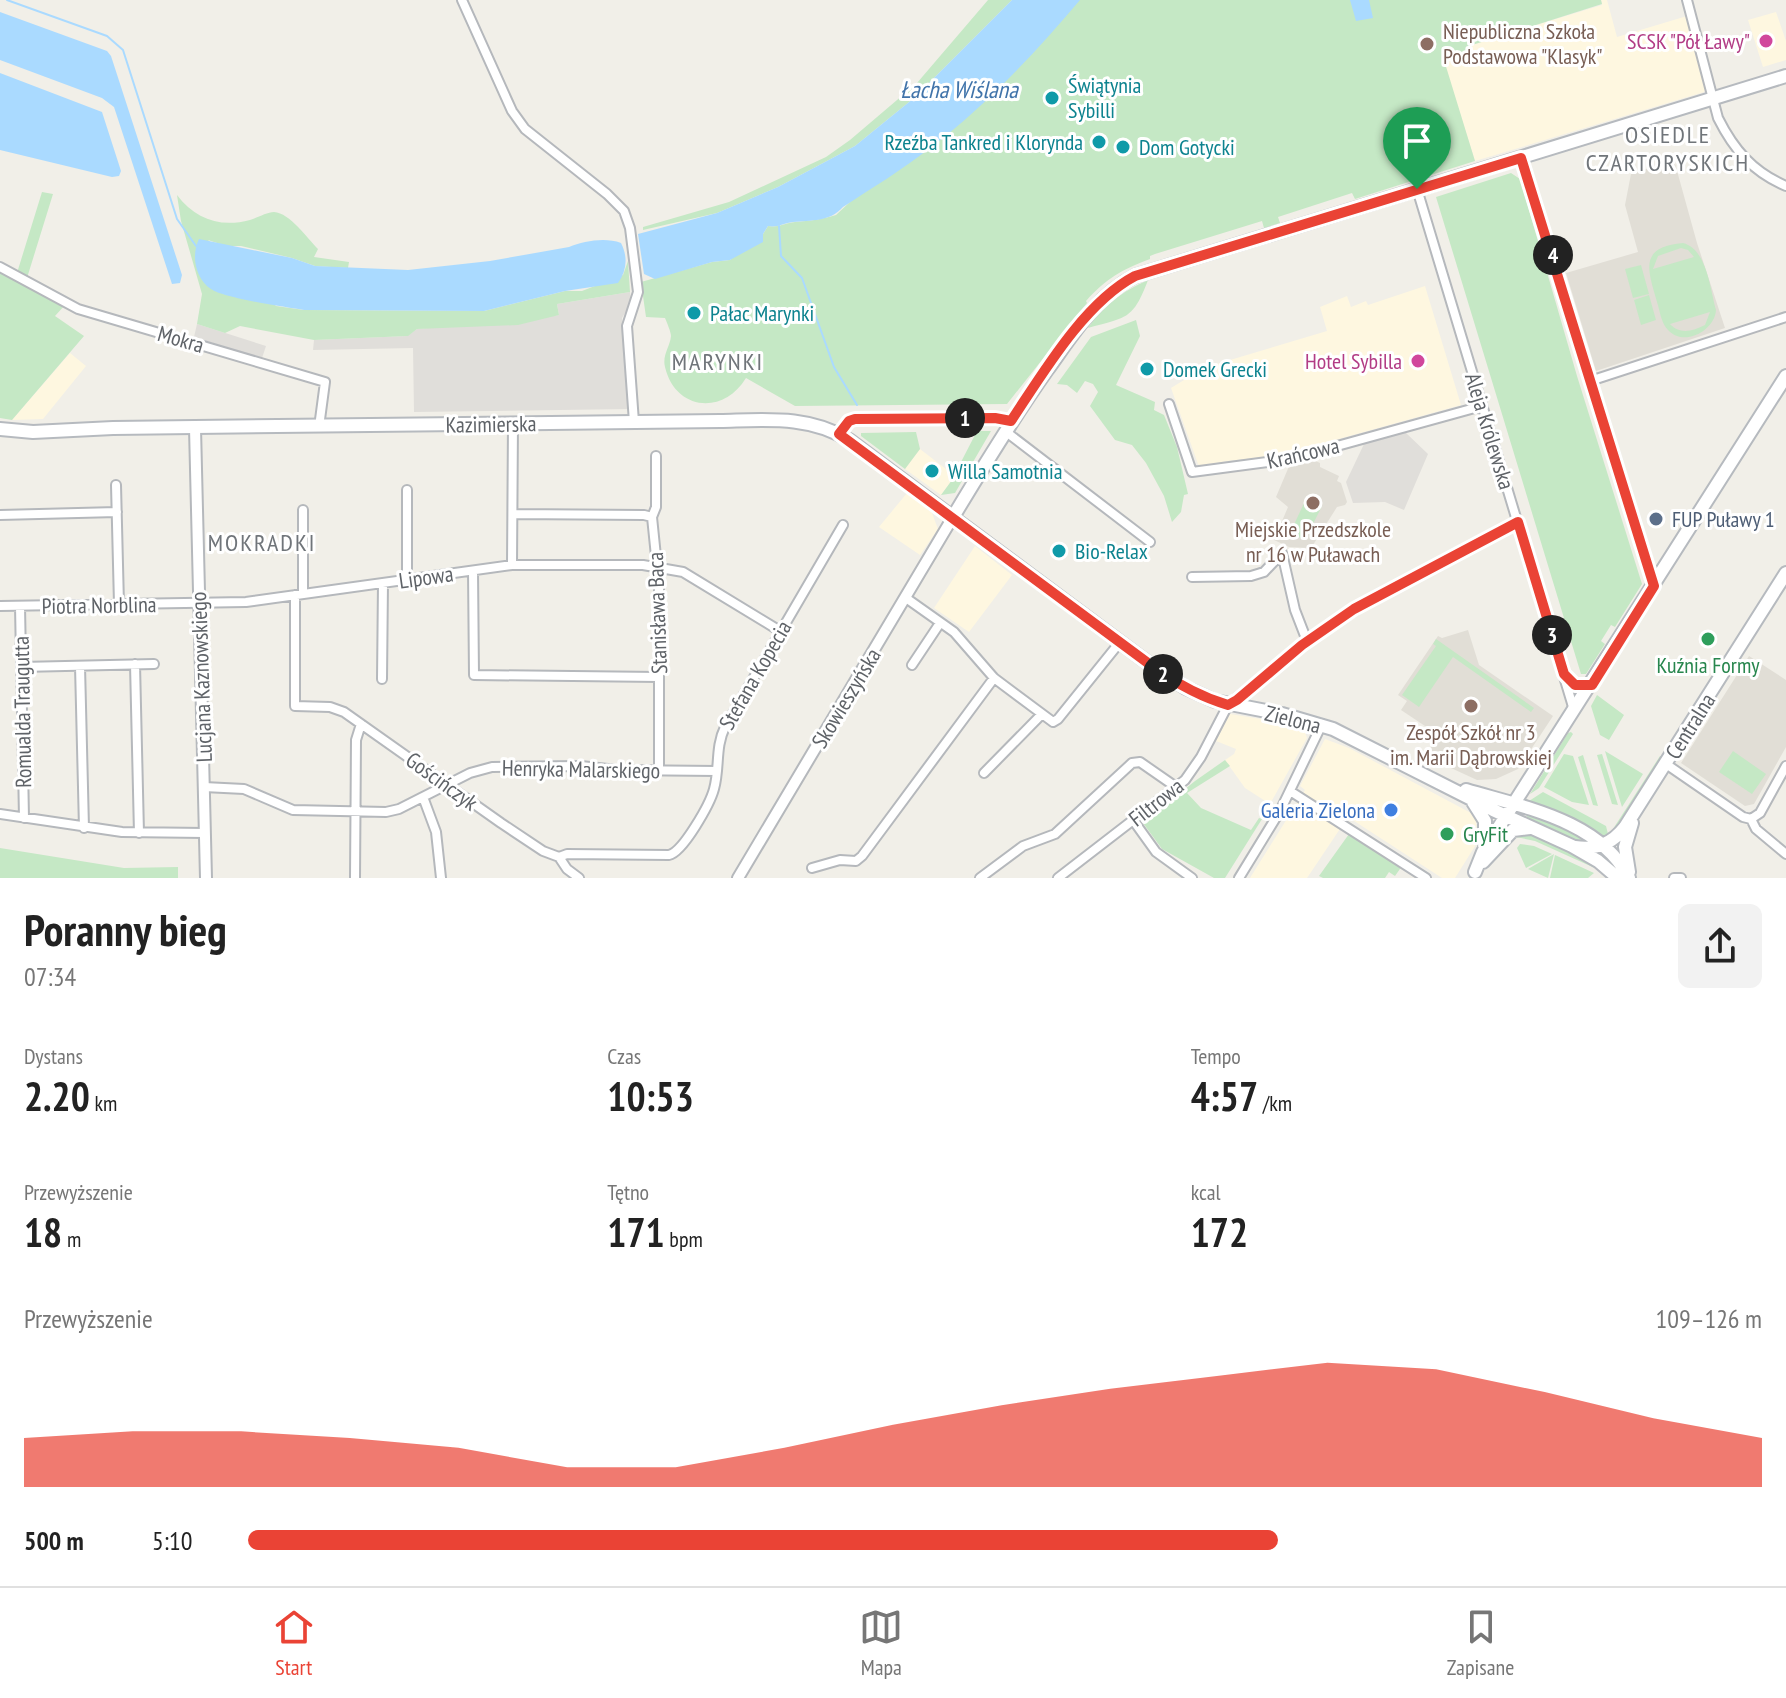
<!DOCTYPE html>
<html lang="pl">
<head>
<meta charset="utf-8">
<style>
	body { margin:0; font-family:"PT Sans Narrow",sans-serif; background:#f2f2f2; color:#222; height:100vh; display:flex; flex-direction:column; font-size:30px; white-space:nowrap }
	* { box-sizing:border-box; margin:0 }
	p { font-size:26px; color:#767676 }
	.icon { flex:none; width:44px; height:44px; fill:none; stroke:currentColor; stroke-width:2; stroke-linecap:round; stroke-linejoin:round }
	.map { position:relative; height:878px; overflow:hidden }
	.side { display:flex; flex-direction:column; background:#fff; flex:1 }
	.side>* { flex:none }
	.pin { position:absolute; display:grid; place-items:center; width:68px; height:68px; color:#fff; margin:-82px -34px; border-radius:50% 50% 50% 0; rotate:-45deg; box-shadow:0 0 8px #0007 }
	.pin .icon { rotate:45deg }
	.km { position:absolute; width:40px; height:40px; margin:-20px; border-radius:50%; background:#222; color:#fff; font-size:22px; line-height:40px; text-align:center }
	.round { display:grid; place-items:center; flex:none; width:84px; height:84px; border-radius:12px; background:#f2f2f2 }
	.head { display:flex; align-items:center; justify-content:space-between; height:136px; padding:0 24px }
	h1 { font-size:44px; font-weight:700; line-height:60px }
	.figures { display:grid; grid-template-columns:repeat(3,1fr); gap:12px; height:136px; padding:8px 24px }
	.figures div { display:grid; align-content:center }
	.figures b { font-size:40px; font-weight:700 }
	.figures small { font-size:22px; font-weight:400 }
	.figures p { font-size:22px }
	.chart { height:224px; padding:16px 24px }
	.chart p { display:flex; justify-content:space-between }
	.chart svg { width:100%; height:144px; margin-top:8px; fill:#ea4335; opacity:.7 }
	ul { padding:0 24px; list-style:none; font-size:26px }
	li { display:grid; grid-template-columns:128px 96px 1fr; align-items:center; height:60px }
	li i { height:20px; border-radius:10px; background:#ea4335 }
	.dock { display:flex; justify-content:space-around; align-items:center; height:112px; border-top:2px solid #e0e0e0; background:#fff; font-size:22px; color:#767676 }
	.dock a { display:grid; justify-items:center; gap:4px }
	.dock .current { color:#ea4335 }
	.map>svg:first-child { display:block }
	.commercial { fill:#fef7e0 }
	.industrial { fill:#e0deda }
	.education { fill:#e1ded6 }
	.green { fill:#c5e8c5; fill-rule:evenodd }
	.water { fill:#aadaff }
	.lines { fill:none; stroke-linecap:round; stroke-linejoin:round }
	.stream { stroke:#aadaff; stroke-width:2 }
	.minor-casing { stroke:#b5b8bc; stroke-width:12 }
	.tertiary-casing { stroke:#b5b8bc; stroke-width:14 }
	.secondary-casing { stroke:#b6babf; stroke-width:16 }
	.minor { stroke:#fff; stroke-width:8 }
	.tertiary { stroke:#fff; stroke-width:10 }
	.secondary { stroke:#fff; stroke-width:12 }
	.route-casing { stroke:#fff; stroke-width:16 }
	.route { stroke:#ea4335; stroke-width:10 }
	.hotel-dot { fill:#d1479c; stroke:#fff; stroke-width:3 }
	.education-dot { fill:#8d6e63; stroke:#fff; stroke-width:3 }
	.culture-dot { fill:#0f9aa8; stroke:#fff; stroke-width:3 }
	.service-dot { fill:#5c6f8a; stroke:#fff; stroke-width:3 }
	.leisure-dot { fill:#2e9e5b; stroke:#fff; stroke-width:3 }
	.shop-dot { fill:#3f7fe0; stroke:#fff; stroke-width:3 }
	.labels { text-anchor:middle; stroke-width:6; stroke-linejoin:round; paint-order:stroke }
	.education-label { font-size:22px; fill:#785e54; stroke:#fff }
	.hotel-label { font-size:22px; fill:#b23c85; stroke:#fff; text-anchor:end }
	.culture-label { font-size:22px; fill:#0d838f; stroke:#fff; text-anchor:start }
	.street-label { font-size:22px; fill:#5f6368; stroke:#fff }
	.service-label { font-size:22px; fill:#4e5e75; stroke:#fff; text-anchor:start }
	.leisure-label { font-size:22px; fill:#27864d; stroke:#fff }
	.shop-label { font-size:22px; fill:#366cbe; stroke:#fff; text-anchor:end }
	.water-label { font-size:24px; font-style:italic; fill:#4174aa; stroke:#fff }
	.neighbourhood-label { font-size:24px; letter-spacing:2px; fill:#70757a; stroke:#fff }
</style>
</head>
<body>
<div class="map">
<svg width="1786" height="878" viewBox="0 0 1786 878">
	<rect width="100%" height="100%" fill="#f1efe8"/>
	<path class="commercial" d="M1601 0H1607L1617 37 1687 16 1706 88 1704 92 1475 161 1443 60 1470 52 1468 46 1602 5Z
		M1776 12 1786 41V60L1763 67 1748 20Z
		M1425 286 1461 405 1281 455 1227 461 1201 466 1198 464 1171 388 1184 380 1183 374 1327 331 1320 307 1347 296 1351 307 1366 301 1368 305Z
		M70 353 86 366 43 419 12 420Z
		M920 449 955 476 941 495 905 469Z
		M907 493 932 513 938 529 920 555 879 527Z
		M975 546 1012 575 969 632 934 608Z
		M1230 714 1279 722 1305 732 1307 738 1270 804 1245 788 1225 760 1234 754 1236 749 1216 741Z
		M1325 739 1349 748 1471 813 1476 821 1477 843 1455 878H1442L1348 817 1307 878H1250L1305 790 1300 786Z"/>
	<path class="industrial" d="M630 292 631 303 622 318 630 409 414 412 413 348 313 350 314 340 407 336 417 329 559 315 557 304Z
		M197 324 266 346 262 358 194 337Z
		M1405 432 1428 454 1404 510 1385 502 1353 503 1346 482 1364 444Z"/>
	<path class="education" d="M1674 160 1697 243 1725 328 1596 371 1566 273 1638 252 1625 205 1631 174Z
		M1311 459 1320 463V467L1339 476 1337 481 1341 483 1347 502 1345 505 1337 507 1313 545 1308 548 1289 547 1274 540 1288 507 1276 497 1290 464Z
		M1468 630 1479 665 1553 716 1518 769 1496 779 1477 780 1425 756 1435 741 1423 733 1425 726 1401 710 1407 701 1398 695 1438 636 1442 638Z
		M1749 656 1786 680V747L1754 804 1745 806 1681 763Z"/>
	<path class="green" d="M988 0H1012L914 98 855 146 778 187 717 213 643 230V227L729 202 826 157 850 140 917 83Z
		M1066 0H1601L1602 4 1469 46 1470 52 1444 60 1475 161 1355 199 1352 193 1278 217 1280 223 1264 228 1262 221 1155 254 1150 256V259C1121 270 1107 278 1086 301L1087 303 1007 404 795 406 746 378C723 416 675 410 665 367 662 355 670 347 671 336 671 332 667 323 665 318L646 317 641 282 712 262 730 260 763 234 768 226C778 228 785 223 795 222 810 221 822 219 836 215Z
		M1511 173 1520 179 1577 376 1642 584 1615 627 1611 625 1601 641 1605 644 1586 674H1581L1436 197Z
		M42 192 53 194 27 278 17 273Z
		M177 195C195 219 220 228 250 220 257 218 267 212 274 212 290 213 307 238 318 249L314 257 349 262 348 268 315 266 292 258 241 246H226L208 240 276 306 304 310 484 311 565 291H582L623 275 628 261 630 292 557 304 559 315 518 325 417 329 408 336 314 340 240 326 225 333 197 324 202 294 181 221Z
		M1683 243C1707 249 1710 289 1716 310 1715 330 1685 347 1669 331 1661 324 1660 311 1657 302 1648 270 1638 247 1683 243ZM1681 248 1688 250 1694 257 1653 269 1658 256ZM1710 312 1705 325C1693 331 1680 335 1670 324Z
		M1641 265 1649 294 1633 298 1625 269Z
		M0 269 65 305 55 316 84 336 12 420 0 418Z
		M1148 280C1133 320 1127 317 1088 328 1104 304 1122 292 1148 280Z
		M1649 295 1656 320 1641 325 1634 300Z
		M1136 320 1140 336 1116 385 1155 402 1154 410 1164 415 1177 447 1188 494 1184 495 1181 512 1172 522 1164 496 1146 463 1132 445 1115 440 1090 406 1098 392 1093 384 1085 381 1077 393 1067 385 1057 384 1091 337Z
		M977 431H991L955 493 941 495 955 476 952 473 961 462Z
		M916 432 920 449 905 469 861 436V433Z
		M1306 499 1322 506 1305 540 1290 533Z
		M1436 639 1534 708 1531 712 1453 657 1419 707 1402 695 1436 646 1433 644Z
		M1597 695 1624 715 1609 740 1600 735 1591 706Z
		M1571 732 1573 734 1539 788 1530 794 1568 733Z
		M1605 751 1643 774 1622 807Z
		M1733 751 1766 774 1752 794 1719 772Z
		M1564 754 1573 756 1589 805 1572 802 1544 787Z
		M1602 754 1618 805 1612 804 1597 755Z
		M1583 755 1598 806 1593 805 1578 757Z
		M1660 756H1664L1614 832 1613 829Z
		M1225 760 1230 766 1187 793 1201 808 1251 830 1259 818 1262 819 1225 878H1214L1162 849 1143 823 1195 781Z
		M1543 792 1606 826 1609 838 1604 839 1525 803 1527 799 1529 801Z
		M1526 814 1550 821 1591 843 1577 841 1528 820Z
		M1349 834 1402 866 1395 876 1389 872 1385 878H1323L1319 876Z
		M1520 834H1530L1600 867 1597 869 1535 841 1516 837Z
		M1520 844 1534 846 1552 854 1526 868 1517 848Z
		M0 848 124 868 178 867V878H0Z
		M1554 854 1548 878 1528 869Z
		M1555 855 1594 873 1588 878H1550Z"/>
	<path class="water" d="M1012 0H1080C1035 53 986 106 930 148 902 170 872 188 843 207 830 222 811 220 793 222 784 223 777 228 768 226L763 234V242L730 260 712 262 655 279 644 274 638 234 717 213 778 187 855 146 914 98Z
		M1350 0H1369L1373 18 1356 21Z
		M0 12 107 51 111 56 182 275 180 283 172 284 114 107 102 98 0 60Z
		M0 73 102 112 121 171 119 176 112 177 0 150Z
		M199 239 292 258 315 266 408 270 490 261 569 247C584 241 605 237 621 243 628 257 627 270 618 283L565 291 484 311 304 310C286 307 223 298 211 289 195 278 191 255 199 239Z"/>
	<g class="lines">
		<path class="stream" d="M7 0 107 36 123 50 177 219 196 246
			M779 226 781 256 802 278 834 367 857 405"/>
		<g class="minor-casing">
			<path id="minor" d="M462 0 512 111 525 129 607 194 624 211 630 228 638 292 627 326 634 422
				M1687 0 1718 118C1734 150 1753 172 1786 186
				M1521 158 1653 585
				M1417 189 1574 710
				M0 267 78 309 325 382 319 427
				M1590 381 1786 317
				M1169 404 1192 472 1290 459 1482 406
				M1005 431 1150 542
				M839 434 849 421 855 419 995 418 1011 421
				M656 456V507L652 517 659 586V770
				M116 485 119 604
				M513 514 644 515 652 517
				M0 515 117 512
				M512 565H643L683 572 780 631
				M473 571 474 675 659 677
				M1192 577 1251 576 1264 572 1282 553 1295 610 1307 641
				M407 579V490
				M303 594V510
				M295 595V706L330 707 344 712 501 823 543 851 559 857 567 869 579 878
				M906 598 954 632 994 678 1053 722 1058 719 1120 642
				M0 606 246 602 512 565 513 423
				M20 606 24 818
				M135 664 139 833
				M912 665 940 623
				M80 666 84 828
				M21 667 154 664
				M382 679 383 583
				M1666 764 1743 817 1751 819 1756 829 1786 854
				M984 773 1041 715
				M204 787 244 789 293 810 386 812 399 809 470 773 492 767 581 766 617 770 717 771
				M1290 791 1426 878
				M423 797 436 832 441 878
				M0 814 122 832 205 833
				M1751 819 1760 813 1786 766
				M1133 820 1156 852 1192 878
				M559 857 567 854 669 855C683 852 710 804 714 789 720 768 715 747 725 727L843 525
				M812 868 840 860 856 861 862 856 994 678
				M355 878 356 740 361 724
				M980 878 1023 846 1055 834 1132 763 1140 762 1176 787
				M1058 878 1185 780 1201 757 1228 705 1302 645 1377 596 1518 522
				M1239 878 1280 811 1322 724
				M1674 878H1681"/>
		</g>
		<g class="tertiary-casing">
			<path id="tertiary" d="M195 428 206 878
				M738 878 953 517"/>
		</g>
		<g class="secondary-casing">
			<path id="secondary" d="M0 429 33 432 113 428 720 421C765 420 809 415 849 440L1156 669 1186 688 1215 701 1282 714 1333 729 1493 810 1572 846 1598 861 1618 878
				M953 517C983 467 1013 418 1047 370 1073 334 1095 297 1135 276L1786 76
				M1466 790C1522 807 1600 820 1629 878
				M1473 802 1485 821V844
				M1575 847C1596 850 1612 844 1625 827L1786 573
				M1483 862 1513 830 1530 828
				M1475 872 1483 852 1786 376
				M1629 872 1625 847 1632 823"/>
		</g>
		<use href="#minor" class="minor"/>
		<use href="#tertiary" class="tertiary"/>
		<use href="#secondary" class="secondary"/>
	</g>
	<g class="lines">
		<g class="route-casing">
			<path id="route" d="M1521 158 1654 586 1592 685H1575L1564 674 1518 522 1354 609 1302 645 1237 700 1228 705C1201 697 1179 685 1156 669L839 434 849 421 855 419 995 418 1011 421C1043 373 1084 303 1135 276Z"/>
		</g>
		<use href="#route" class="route"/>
	</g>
	<g class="hotel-dot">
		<circle cx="1766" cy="41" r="8"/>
		<circle cx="1418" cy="361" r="8"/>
	</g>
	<g class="education-dot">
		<circle cx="1427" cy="44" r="8"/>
		<circle cx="1313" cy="503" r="8"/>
		<circle cx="1471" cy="706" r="8"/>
	</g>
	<g class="culture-dot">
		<circle cx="1052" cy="98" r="8"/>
		<circle cx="1099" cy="142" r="8"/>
		<circle cx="1123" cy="147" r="8"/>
		<circle cx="694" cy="313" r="8"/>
		<circle cx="1147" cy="369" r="8"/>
		<circle cx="932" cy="471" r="8"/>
		<circle cx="1059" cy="551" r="8"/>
	</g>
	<circle class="service-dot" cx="1656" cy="519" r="8"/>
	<g class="leisure-dot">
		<circle cx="1708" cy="639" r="8"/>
		<circle cx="1447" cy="834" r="8"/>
	</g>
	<circle class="shop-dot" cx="1391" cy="810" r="8"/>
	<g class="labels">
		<g class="education-label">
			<text x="1443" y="39" text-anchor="start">Niepubliczna Szkoła<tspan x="1443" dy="25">Podstawowa "Klasyk"</tspan></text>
			<text x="1313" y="537">Miejskie Przedszkole<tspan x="1313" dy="25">nr 16 w Puławach</tspan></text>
			<text x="1471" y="740">Zespół Szkół nr 3<tspan x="1471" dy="25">im. Marii Dąbrowskiej</tspan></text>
		</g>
		<g class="hotel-label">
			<text x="1750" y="49">SCSK "Pół Ławy"</text>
			<text x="1402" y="369">Hotel Sybilla</text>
		</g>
		<g class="culture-label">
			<text x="1068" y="93">Świątynia<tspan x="1068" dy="25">Sybilli</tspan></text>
			<text x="1083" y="150" text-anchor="end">Rzeźba Tankred i Klorynda</text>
			<text x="1139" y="155">Dom Gotycki</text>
			<text x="710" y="321">Pałac Marynki</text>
			<text x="1163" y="377">Domek Grecki</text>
			<text x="948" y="479">Willa Samotnia</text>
			<text x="1075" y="559">Bio-Relax</text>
		</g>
		<g class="street-label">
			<text transform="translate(181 339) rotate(16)" y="8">Mokra</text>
			<text transform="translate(491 424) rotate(-1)" y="8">Kazimierska</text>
			<text transform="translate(1490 431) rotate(73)" y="8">Aleja Królewska</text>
			<text transform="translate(1303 453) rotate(-13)" y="8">Krańcowa</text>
			<text transform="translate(426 577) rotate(-8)" y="8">Lipowa</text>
			<text transform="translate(99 605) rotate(-1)" y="8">Piotra Norblina</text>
			<text transform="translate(657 613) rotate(-92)" y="8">Stanisława Baca</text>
			<text transform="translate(755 675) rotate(-60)" y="8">Stefana Kopecia</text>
			<text transform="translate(201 677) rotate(-92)" y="8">Lucjana Kaznowskiego</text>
			<text transform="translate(846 698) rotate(-59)" y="8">Skowieszyńska</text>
			<text transform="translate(22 712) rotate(-91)" y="8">Romualda Traugutta</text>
			<text transform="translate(1293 719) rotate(14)" y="8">Zielona</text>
			<text transform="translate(1690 726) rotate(-58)" y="8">Centralna</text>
			<text transform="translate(581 769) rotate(1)" y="8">Henryka Malarskiego</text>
			<text transform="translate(442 781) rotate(36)" y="8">Gościńczyk</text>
			<text transform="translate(1156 802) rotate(-38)" y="8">Filtrowa</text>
		</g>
		<g class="service-label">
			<text x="1672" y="527">FUP Puławy 1</text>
		</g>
		<g class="leisure-label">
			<text x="1708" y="673">Kuźnia Formy</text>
			<text x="1463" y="842" text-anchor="start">GryFit</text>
		</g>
		<g class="shop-label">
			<text x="1375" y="818">Galeria Zielona</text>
		</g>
		<g class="water-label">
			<text x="959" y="98">Łacha Wiślana</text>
		</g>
		<g class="neighbourhood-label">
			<text x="1668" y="143">OSIEDLE<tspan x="1668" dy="28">CZARTORYSKICH</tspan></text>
			<text x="718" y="370">MARYNKI</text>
			<text x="262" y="551">MOKRADKI</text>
		</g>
	</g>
</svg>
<div class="pin" style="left:1417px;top:189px;background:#1e9e55"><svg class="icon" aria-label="arrive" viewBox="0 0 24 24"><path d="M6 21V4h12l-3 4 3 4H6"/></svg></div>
<b class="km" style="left:965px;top:418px">1</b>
<b class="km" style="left:1163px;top:674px">2</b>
<b class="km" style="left:1552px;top:635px">3</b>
<b class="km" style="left:1553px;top:255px">4</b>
</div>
<section class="side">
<div class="head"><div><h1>Poranny bieg</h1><p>07:34</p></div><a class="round"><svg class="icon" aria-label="share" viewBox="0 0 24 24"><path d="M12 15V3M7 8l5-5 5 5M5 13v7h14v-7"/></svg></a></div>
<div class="figures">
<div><p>Dystans</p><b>2.20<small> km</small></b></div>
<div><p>Czas</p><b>10:53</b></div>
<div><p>Tempo</p><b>4:57<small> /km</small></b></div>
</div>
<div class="figures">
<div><p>Przewyższenie</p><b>18<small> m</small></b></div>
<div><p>Tętno</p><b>171<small> bpm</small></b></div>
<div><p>kcal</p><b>172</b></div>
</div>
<div class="chart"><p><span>Przewyższenie</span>109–126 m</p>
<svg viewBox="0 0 160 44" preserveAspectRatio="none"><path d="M0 44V29L10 27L20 27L30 29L40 32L50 38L60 38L70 32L80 25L90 19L100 14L110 10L120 6L130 8L140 15L150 23L160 29V44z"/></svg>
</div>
<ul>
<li><b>500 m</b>5:10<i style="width:68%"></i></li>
</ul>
</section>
<nav class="dock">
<a class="current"><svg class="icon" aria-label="home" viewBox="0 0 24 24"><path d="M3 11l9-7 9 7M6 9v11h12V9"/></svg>Start</a>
<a><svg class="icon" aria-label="map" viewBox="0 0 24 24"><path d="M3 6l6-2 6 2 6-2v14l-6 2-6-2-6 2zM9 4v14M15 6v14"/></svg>Mapa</a>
<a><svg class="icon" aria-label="saved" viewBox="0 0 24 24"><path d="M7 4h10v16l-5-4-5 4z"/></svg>Zapisane</a>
</nav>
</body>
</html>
